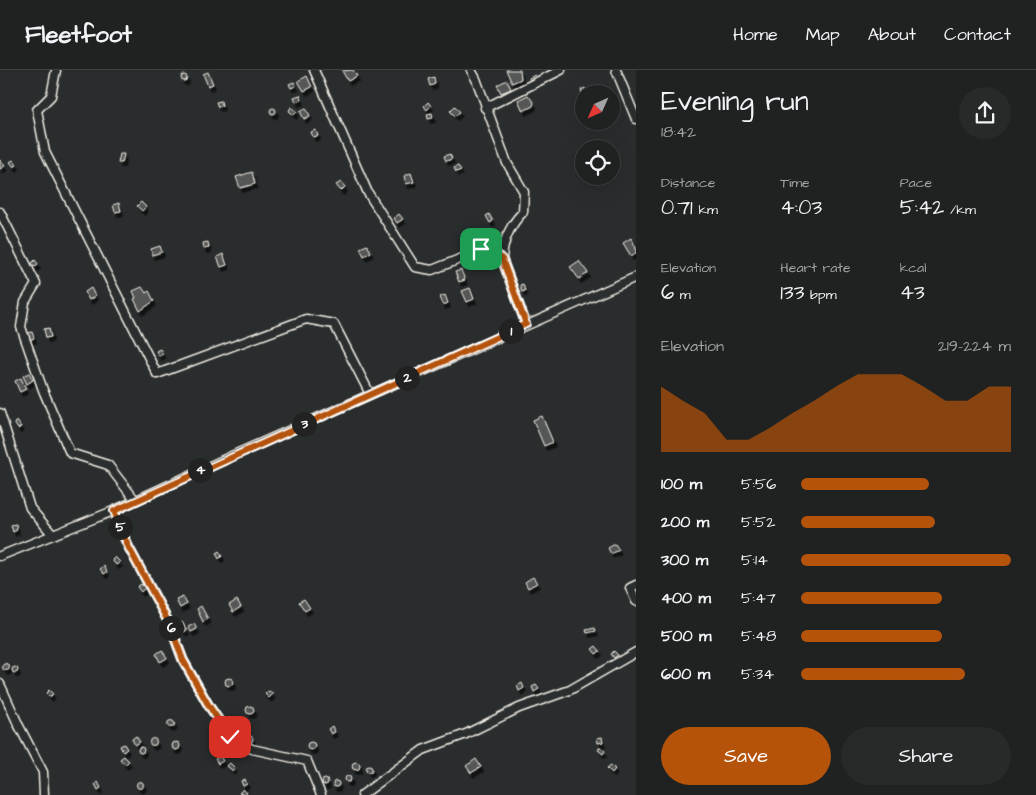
<!DOCTYPE html>
<html lang="en">
<head>
<meta charset="utf-8">
<style>
	body { margin:0; font-family:"Architects Daughter",sans-serif; background:#282a2a; color:#f1f3f6; height:100vh; display:flex; flex-direction:column; font-size:19px; white-space:nowrap }
	* { box-sizing:border-box; margin:0 }
	p { font-size:16px; color:#a2a4a5 }
	.icon { flex:none; width:28px; height:28px; fill:none; stroke:currentColor; stroke-width:2; stroke-linecap:round; stroke-linejoin:round }
	.map { position:relative; flex:1; overflow:hidden }
	.side { display:flex; flex-direction:column; background:#202222; width:400px }
	.side>* { flex:none }
	.needle { width:32px; rotate:225deg }
	.controls { position:absolute; left:575px; top:15px; display:grid; gap:10px }
	.controls a { display:grid; place-items:center; width:45px; height:45px; border-radius:50%; background:#202222; box-shadow:0 5px 20px #0002,0 0 0 1px #3d3f40; font-size:25px }
	.pin { position:absolute; display:grid; place-items:center; width:42px; height:42px; color:#fff; margin:-21px; border-radius:10px; box-shadow:0 2px 8px #0006 }
	.km { position:absolute; width:25px; height:25px; margin:-12px; border-radius:50%; background:#222; color:#fff; font-size:14px; line-height:25px; text-align:center }
	.round { display:grid; place-items:center; flex:none; width:52px; height:52px; border-radius:26px; background:#282a2a }
	.headline { display:flex; align-items:center; justify-content:space-between; height:85px; padding:0 25px }
	h1 { font-size:28px; font-weight:600; line-height:38px }
	.metrics { display:grid; grid-template-columns:repeat(3,1fr); gap:8px; height:85px; padding:5px 25px }
	.metrics div { display:grid; align-content:center }
	.metrics b { font-size:21px; font-weight:600 }
	.metrics small { font-size:14px; font-weight:400 }
	.metrics p { font-size:14px }
	.chart { height:140px; padding:10px 25px }
	.chart p { display:flex; justify-content:space-between }
	.chart svg { width:100%; height:90px; margin-top:5px; fill:#b45309; opacity:.7 }
	.cta { display:flex; gap:10px; margin-top:auto; padding:10px 25px }
	.cta a { flex:1; height:58px; border-radius:30px; background:#b45309; color:#fff; font-size:20px; font-weight:600; line-height:58px; text-align:center }
	.cta a+a { background:#282a2a; color:#f1f3f6 }
	ul { padding:0 25px; list-style:none; font-size:16px }
	li { display:grid; grid-template-columns:80px 60px 1fr; align-items:center; height:38px }
	li i { height:12px; border-radius:6px; background:#b45309 }
	header { display:flex; align-items:center; gap:30px; box-sizing:border-box; height:70px; padding:0 25px; background:#202222; border-bottom:1px solid #3d3f40 }
	header strong { font-size:24px }
	nav { display:flex; gap:28px; margin-inline-start:auto; font-size:18px }
	main { display:flex; flex:1; min-height:0 }
	.map>svg:first-child { display:block }
	.building { fill:#555756; stroke:#f4f1e8; filter:url(#shadow) }
	.lines { fill:none; stroke-linecap:round; stroke-linejoin:round }
	.minor-casing { stroke:#f4f1e8; stroke-width:11 }
	.minor { stroke:#2a2d2e; stroke-width:8 }
	.route-casing { stroke:#fff; stroke-width:10 }
	.route { stroke:#b45309; stroke-width:6 }
</style>
</head>
<body>
<header>
<strong>Fleetfoot</strong>
<nav><a>Home</a><a>Map</a><a>About</a><a>Contact</a></nav>
</header>
<main>
<div class="map">
<svg width="636" height="725" viewBox="0 0 636 725">
	<defs>
		<filter id="shadow"><feDropShadow dx="2.5" dy="4.5" stdDeviation="0" flood-color="#0009"/></filter>
	</defs>
	<rect width="100%" height="100%" fill="#2a2d2e"/>
	<filter id="ink" filterUnits="userSpaceOnUse"><feTurbulence type="fractalNoise" baseFrequency=".02" numOctaves="2"/><feDisplacementMap in="SourceGraphic" scale="10" xChannelSelector="R" yChannelSelector="G"/><feConvolveMatrix kernelMatrix="1 2 1 2 8 2 1 2 1" color-interpolation-filters="sRGB"/></filter>
	<g filter="url(#ink)">
		<path class="building" d="M353 0 357 6 348 11 342 1Z
			M506 0H520L521 9 512 13Z
			M208 2 213 14 208 16 203 4Z
			M535 5 537 11 531 13 529 8Z
			M181 8a3 3 0 1 1 6 0a3 3 0 1 1-6 0Z
			M307 6 312 17 304 21 298 11Z
			M434 7 435 14 430 16 428 9Z
			M507 10 511 19 501 23 497 15Z
			M294 12 296 16 291 18 289 14Z
			M585 18 587 24H584L583 27 581 20Z
			M300 25 302 30 296 32 294 27Z
			M528 25 534 33 533 36 523 41 518 30Z
			M221 31 222 36 218 37 216 32Z
			M428 32 431 36 427 40 424 36Z
			M455 36 460 42 455 46 450 41Z
			M291 37 297 41 294 45 289 41Z
			M306 38 310 46 304 49 300 41Z
			M270 41a3 3 0 1 1 6 0a3 3 0 1 1-6 0Z
			M432 43 433 48 428 49 427 44Z
			M316 60 318 66 313 67 311 62Z
			M120 84H124L122 93H118Z
			M450 84 452 89 446 91 444 86Z
			M0 90 5 96 0 99Z
			M13 90 17 95 14 97 10 92Z
			M458 96 461 100 456 102 454 98Z
			M252 102 255 114 240 118 236 107Z
			M411 103 414 112 406 114 404 106Z
			M341 112 345 117 341 121 336 115Z
			M141 132 146 137 142 141 137 136Z
			M119 133 121 141 115 142 113 135Z
			M399 144 403 149 397 153 394 148Z
			M489 144 493 151 490 153 486 146Z
			M631 168 636 178V183L631 186 623 173Z
			M208 172 209 178 204 179 203 173Z
			M367 175 371 182 364 186 360 178Z
			M160 176 162 182 152 185 151 179Z
			M223 184 227 195 221 197 217 187Z
			M35 190 38 194 35 197 32 193Z
			M579 191 588 203 579 209 570 197Z
			M461 200 465 210 459 212 455 202Z
			M523 214 525 221 522 222 520 215Z
			M142 217 146 223 149 221 154 231 140 241 134 229 136 228 133 221Z
			M91 218 95 226 89 230 85 222Z
			M470 218 474 229 467 232 462 221Z
			M445 225 448 233 443 235 440 227Z
			M49 258 51 267 46 268 44 259Z
			M32 262 34 268 30 270 28 263Z
			M160 279 163 284 159 286 156 281Z
			M29 303 33 310 27 314 23 306Z
			M21 308 26 319 20 322 15 311Z
			M542 346 553 372 544 376 533 350Z
			M17 351 21 357 18 359 14 353Z
			M16 454 17 460 13 462 11 455Z
			M615 474 619 480 611 484 608 478Z
			M219 481 222 486 219 489 216 483Z
			M115 487 120 492 116 495 112 490Z
			M104 496 107 502 104 504 100 499Z
			M533 507 537 513 528 518 525 512Z
			M141 514 145 518 141 522 137 517Z
			M183 527 187 534 180 538 176 530Z
			M304 529 310 538 305 541 299 532Z
			M237 530 241 537 233 542 229 535Z
			M201 536 208 549 203 552 197 539Z
			M182 552 187 560 184 562 179 554Z
			M194 554 197 559 191 562 188 557Z
			M595 558 596 561 587 563 586 560Z
			M596 576 600 581 596 584 592 579Z
			M162 580 167 588 160 592 156 584Z
			M614 581 618 585 614 588 611 584Z
			M2.5 597a3.5 3.5 0 1 1 7 0a3.5 3.5 0 1 1-7 0Z
			M12 600a3 3 0 1 1 6 0a3 3 0 1 1-6 0Z
			M225 612a4 4 0 1 1 8 0a4 4 0 1 1-8 0Z
			M522 613 524 618 519 621 517 616Z
			M536 615 539 619 534 622 532 617Z
			M49 620 53 624 50 627 46 623Z
			M269 621 273 624 269 628 265 624Z
			M246 640a4 4 0 1 1 8 0a4 4 0 1 1-8 0Z
			M167.5 654a3.5 3.5 0 1 1 7 0a3.5 3.5 0 1 1-7 0Z
			M332 656 335 662 331 664 328 659Z
			M247 669a3 3 0 1 1 6 0a3 3 0 1 1-6 0Z
			M136 666 140 672 135 675 132 669Z
			M602 667 603 672 598 673 597 668Z
			M149.5 672a3.5 3.5 0 1 1 7 0a3.5 3.5 0 1 1-7 0Z
			M172 676a4 4 0 1 1 8 0a4 4 0 1 1-8 0Z
			M307 676a4 4 0 1 1 8 0a4 4 0 1 1-8 0Z
			M124 674 127 679 123 682 120 676Z
			M138 680a3 3 0 1 1 6 0a3 3 0 1 1-6 0Z
			M600 677 605 681 603 684 598 680Z
			M124 686 129 691 125 695 120 689Z
			M220 686 223 691 218 694 215 689Z
			M476 689 481 697 471 703 466 696Z
			M352 696a4 4 0 1 1 8 0a4 4 0 1 1-8 0Z
			M230 693 235 698 233 701 227 696Z
			M611 695 615 699 612 703 607 698Z
			M366 699a3 3 0 1 1 6 0a3 3 0 1 1-6 0Z
			M345 709a3 3 0 1 1 6 0a3 3 0 1 1-6 0Z
			M322 712a3 3 0 1 1 6 0a3 3 0 1 1-6 0Z
			M245 709 247 714 243 716 241 711Z
			M333 714a3 3 0 1 1 6 0a3 3 0 1 1-6 0Z
			M136.5 715a3.5 3.5 0 1 1 7 0a3.5 3.5 0 1 1-7 0Z
			M98 712 101 718 98 720 95 714Z
			M243 719 247 723 245 725 239 723Z"/>
		<g class="lines">
			<g class="minor-casing">
				<path id="minor" d="M56 0 51 26 37 40 45 82 157 304 306 249 334 254 370 324
					M314 0 368 123 415 197 432 200 490 177 502 189 526 254
					M471 0 476 9 507 93 524 122 523 142C510 155 503 171 502 189
					M616 0 636 49
					M485 38 561 0
					M0 142 36 214 25 232 21 257 43 320 70 383 108 395 135 430
					M0 343 30 438 53 465
					M113 441 128 476 170 555 183 590 209 636 230 667 252 679 307 691 321 725
					M0 486 113 441 236 384 636 207
					M636 515 630 518 636 531
					M0 614 18 654 43 702 44 725
					M362 725 423 680 466 664 519 638 570 620 636 582"/>
			</g>
			<use href="#minor" class="minor"/>
		</g>
	</g>
	<g class="lines" filter="url(#ink)">
		<g class="route-casing">
			<path id="route" d="M230 667 209 636 183 590 170 555 128 476 114 441 526 254 502 189 490 177 481 179"/>
		</g>
		<use href="#route" class="route"/>
	</g>
</svg>
<div class="controls">
<a><svg class="needle" viewBox="-14 -14 28 28"><path d="M0-13l5 13h-10z" fill="#e53935"/><path d="M0 13l5-13h-10z" fill="#a2a4a5"/></svg></a>
<a><svg class="icon" aria-label="locate" viewBox="0 0 24 24"><circle cx="12" cy="12" r="6"/><path d="M12 2v4M12 18v4M2 12h4M18 12h4"/></svg></a>
</div>
<div class="pin" style="left:481px;top:179px;background:#1e9e55"><svg class="icon" aria-label="arrive" viewBox="0 0 24 24"><path d="M6 21V4h12l-3 4 3 4H6"/></svg></div>
<div class="pin" style="left:230px;top:667px;background:#d93025"><svg class="icon" aria-label="check" viewBox="0 0 24 24"><path d="M5 12l5 5 9-10"/></svg></div>
<b class="km" style="left:511px;top:261px">1</b>
<b class="km" style="left:407px;top:308px">2</b>
<b class="km" style="left:304px;top:354px">3</b>
<b class="km" style="left:200px;top:400px">4</b>
<b class="km" style="left:120px;top:457px">5</b>
<b class="km" style="left:171px;top:558px">6</b>
</div>
<section class="side">
<div class="headline"><div><h1>Evening run</h1><p>18:42</p></div><a class="round"><svg class="icon" aria-label="share" viewBox="0 0 24 24"><path d="M12 15V3M7 8l5-5 5 5M5 13v7h14v-7"/></svg></a></div>
<div class="metrics">
<div><p>Distance</p><b>0.71<small> km</small></b></div>
<div><p>Time</p><b>4:03</b></div>
<div><p>Pace</p><b>5:42<small> /km</small></b></div>
</div>
<div class="metrics">
<div><p>Elevation</p><b>6<small> m</small></b></div>
<div><p>Heart rate</p><b>133<small> bpm</small></b></div>
<div><p>kcal</p><b>43</b></div>
</div>
<div class="chart"><p><span>Elevation</span>219–224 m</p>
<svg viewBox="0 0 160 44" preserveAspectRatio="none"><path d="M0 44V12L10 19L20 25L30 38L40 38L50 32L60 25L70 19L80 12L90 6L100 6L110 6L120 12L130 19L140 19L150 12L160 12V44z"/></svg>
</div>
<ul>
<li><b>100 m</b>5:56<i style="width:61%"></i></li>
<li><b>200 m</b>5:52<i style="width:64%"></i></li>
<li><b>300 m</b>5:14<i style="width:100%"></i></li>
<li><b>400 m</b>5:47<i style="width:67%"></i></li>
<li><b>500 m</b>5:48<i style="width:67%"></i></li>
<li><b>600 m</b>5:34<i style="width:78%"></i></li>
</ul>
<div class="cta"><a>Save</a><a>Share</a></div>
</section>
</main>
</body>
</html>
